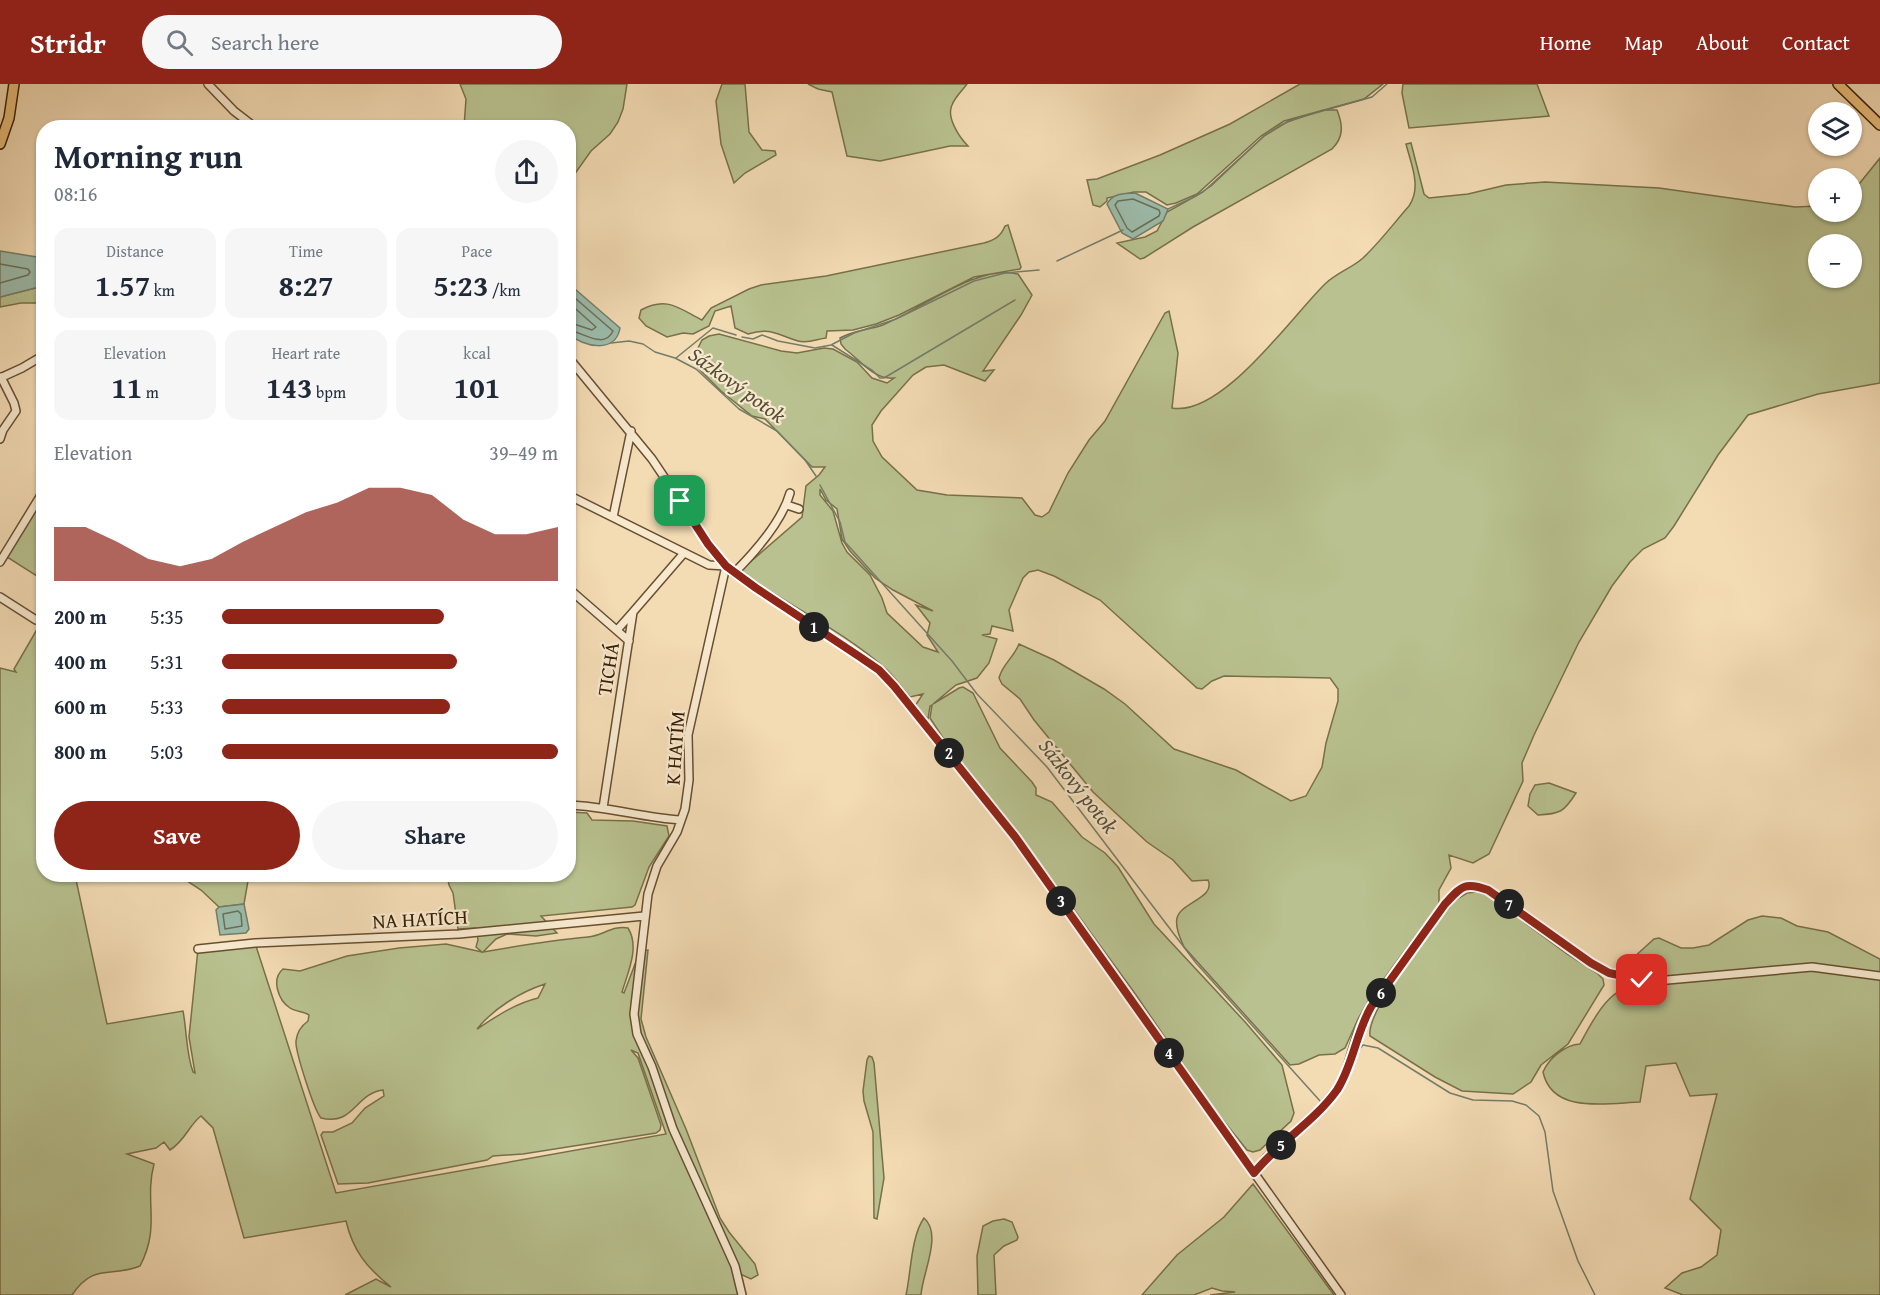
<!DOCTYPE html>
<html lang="en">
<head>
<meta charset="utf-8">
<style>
	body { margin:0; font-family:"Gentium Book Plus",serif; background:#f6f6f7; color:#1f2937; height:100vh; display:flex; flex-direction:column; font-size:22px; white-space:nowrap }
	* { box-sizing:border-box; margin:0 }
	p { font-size:20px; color:#747a83 }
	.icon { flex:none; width:33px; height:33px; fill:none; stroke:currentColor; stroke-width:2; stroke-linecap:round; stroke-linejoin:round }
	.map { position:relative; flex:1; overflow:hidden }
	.details { position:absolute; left:36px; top:36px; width:540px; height:762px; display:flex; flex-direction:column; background:#fff; border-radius:24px; box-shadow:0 2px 4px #0004 }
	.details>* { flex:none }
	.buttons { position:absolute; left:1808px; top:18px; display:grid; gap:12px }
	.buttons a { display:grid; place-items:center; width:54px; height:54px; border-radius:50%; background:#fff; box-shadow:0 2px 4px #0004; font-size:30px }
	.pin { position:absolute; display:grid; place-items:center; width:51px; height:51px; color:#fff; margin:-26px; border-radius:12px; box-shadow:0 3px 9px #0006 }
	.km { position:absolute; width:30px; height:30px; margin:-15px; border-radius:50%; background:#222; color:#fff; font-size:16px; line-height:30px; text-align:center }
	.round { display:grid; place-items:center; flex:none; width:63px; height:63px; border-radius:32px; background:#f6f6f7 }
	.headline { display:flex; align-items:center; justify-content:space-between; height:102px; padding:0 18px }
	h1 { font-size:33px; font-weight:700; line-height:45px }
	.metrics { display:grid; grid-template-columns:repeat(3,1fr); gap:9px; height:102px; padding:6px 18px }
	.metrics div { display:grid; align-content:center; border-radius:15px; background:#f6f6f7; text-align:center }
	.metrics b { font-size:30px; font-weight:700 }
	.metrics small { font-size:16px; font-weight:400 }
	.metrics p { font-size:16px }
	.chart { height:168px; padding:12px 18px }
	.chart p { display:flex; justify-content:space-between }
	.chart svg { width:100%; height:108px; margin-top:6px; fill:#8f2418; opacity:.7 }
	.primary-button { display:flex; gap:12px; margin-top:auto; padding:12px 18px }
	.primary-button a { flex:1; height:69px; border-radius:36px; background:#8f2418; color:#fff; font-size:24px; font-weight:700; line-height:69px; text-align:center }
	.primary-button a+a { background:#f6f6f7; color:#1f2937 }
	ul { padding:0 18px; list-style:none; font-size:20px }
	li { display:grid; grid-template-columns:96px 72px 1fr; align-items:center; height:45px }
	li i { height:15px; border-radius:8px; background:#8f2418 }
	header { display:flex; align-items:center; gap:36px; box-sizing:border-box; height:84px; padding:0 30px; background:#8f2418; color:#fff }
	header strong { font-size:28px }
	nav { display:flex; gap:33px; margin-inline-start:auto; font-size:21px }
	.search { width:420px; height:54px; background:#f6f6f7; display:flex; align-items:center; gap:15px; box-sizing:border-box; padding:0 21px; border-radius:33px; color:#747a83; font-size:22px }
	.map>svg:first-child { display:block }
	.green { fill:#b8c18f; stroke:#78704a; stroke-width:1.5; fill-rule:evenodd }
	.water { fill:#9bbbaa; stroke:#737d68; stroke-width:1.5 }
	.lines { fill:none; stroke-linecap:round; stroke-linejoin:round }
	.shore { stroke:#6a6e57; stroke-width:1.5 }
	.stream { stroke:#737d68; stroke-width:1.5 }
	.minor-casing { stroke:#674f30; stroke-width:10 }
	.major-casing { stroke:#382004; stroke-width:12 }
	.minor { stroke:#f7e8ce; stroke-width:7 }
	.major { stroke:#eabe7a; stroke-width:9 }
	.route-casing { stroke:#fff; stroke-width:12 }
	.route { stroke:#8f2418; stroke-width:8 }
	.labels { text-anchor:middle; stroke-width:4.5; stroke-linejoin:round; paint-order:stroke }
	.street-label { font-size:20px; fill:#382004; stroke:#f7e8ce }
	.water-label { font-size:21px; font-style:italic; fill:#564e36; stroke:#f7e8ce }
</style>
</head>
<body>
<header>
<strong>Stridr</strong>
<div class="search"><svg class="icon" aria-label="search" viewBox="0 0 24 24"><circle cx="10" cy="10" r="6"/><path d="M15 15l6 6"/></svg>Search here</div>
<nav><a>Home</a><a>Map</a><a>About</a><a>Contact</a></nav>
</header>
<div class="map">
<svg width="1880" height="1211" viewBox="0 0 1880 1211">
	<rect width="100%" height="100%" fill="#f3dbb4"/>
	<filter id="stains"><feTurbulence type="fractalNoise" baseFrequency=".00333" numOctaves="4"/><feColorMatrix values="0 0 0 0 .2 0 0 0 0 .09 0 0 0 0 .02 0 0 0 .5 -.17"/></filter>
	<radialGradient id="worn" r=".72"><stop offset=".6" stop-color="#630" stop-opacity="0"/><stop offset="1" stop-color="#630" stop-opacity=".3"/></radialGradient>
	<path class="green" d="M460 0H627L623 25 618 38 610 50 591 67 569 98 568 44 464 43 466 15Z
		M722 0H745L749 48 762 66 775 67 776 71 745 89 734 99 721 60 716 17Z
		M808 0H967C962 7 955 13 952 21 946 33 959 53 968 62H950L880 77 847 72 832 8 818 5Z
		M1300 0H1383L1364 15 1284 37 1261 52 1197 110 1176 119 1167 121 1146 108H1134L1107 114V117L1100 123 1093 121 1087 96 1097 95 1160 71 1230 40Z
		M1403 0H1537L1549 32 1409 44 1402 9Z
		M1323 26H1337C1343 41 1344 53 1332 65L1193 143 1144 174 1140 175 1117 159 1145 153 1157 147 1167 128 1203 108 1264 52 1287 38Z
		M1411 59 1424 110 1429 114 1468 110 1506 101 1545 98 1659 104 1795 123 1818 122V128H1851V110L1880 74V299L1818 310 1748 331 1718 371 1674 442 1665 454 1643 465 1630 478 1612 502 1579 558 1534 651 1522 679 1523 697 1489 770 1473 779 1449 771 1451 784 1439 806V820L1370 914 1358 935 1345 964 1335 970 1319 971 1299 980 1290 981 1184 863C1180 854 1175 843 1177 834 1181 818 1216 814 1208 796L1192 797 1173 776 1147 758 1093 708 1034 636 1020 615 1002 600 999 594C1002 581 1014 573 1019 560L1054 576 1104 605 1125 620 1174 665 1236 686 1291 717 1306 712 1322 683 1326 659 1338 617V605L1330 594 1224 592 1212 597 1202 605 1197 604 1100 516 1054 492 1038 486 1029 488 1023 494 1009 526 1013 547 992 542 990 550 982 551 997 555 989 579 977 594 956 601 933 620 959 604 963 603 973 609 1000 664 1032 698 1036 704V711L1052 718 1082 753 1105 769 1118 783 1154 840 1246 939 1282 981 1294 1029 1291 1037 1260 1066 1253 1068 1247 1066 1214 1025 1136 911 1021 753 945 657 930 634 932 621 930 622 928 635 915 622 923 610 910 613C902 604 895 593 886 585 842 546 787 521 740 487L802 433 806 402 819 391 825 383H812L765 335 752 332 721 307 699 285 695 278 696 268 702 256 709 252 719 250 781 267 797 269 824 264 833 265 857 278 872 294 887 299 894 294C874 296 860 276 845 265L841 260 840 254C852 247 866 246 880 242 918 228 978 179 1018 190L1032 211 1021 231 983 287 994 286 985 297 944 281 926 283 913 291 881 327 872 341 873 357 882 373 917 406 947 411 1022 414 1035 431 1042 433 1049 428 1068 389 1089 356 1105 337 1165 229 1169 227 1178 269 1172 324C1222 333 1292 232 1325 200 1336 189 1352 184 1363 174 1380 158 1394 139 1409 122 1422 103 1411 80 1406 60ZM1818 160H1851V194H1818ZM820 405 826 416 837 425 842 455 850 467 875 494 893 506 933 527 916 521 930 539 927 551 938 568 923 563 887 529 882 514 870 491 847 468 842 459 833 427 820 411Z
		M1008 141 1021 183 1020 185 974 193 899 231 876 240 853 246 827 247 826 254C817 255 808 260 798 257 777 251 772 243 748 250L735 244 731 222 715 227 709 242 693 250 683 249 667 253 646 242 639 234 641 226C667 212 678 224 702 236L711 224 749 205 761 201 826 192 984 159C995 156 1001 152 1005 142Z
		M43 202V219H21L0 223V213Z
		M43 411V496L7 473Z
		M43 535 44 790 75 791 107 940 183 927C187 948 186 969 193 988L195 989 189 953 198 865 255 859 336 1109 666 1050 638 969 631 966 638 974 661 1041 660 1046 656 1049 523 1070 493 1072 487 1076 368 1099 338 1100 321 1051 323 1048H333L352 1039 365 1024 384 1012 383 1006C354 1010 355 1042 321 1034 314 1026 295 967 296 957 297 948 301 942 308 937L309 931C303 927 296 928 290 924 278 916 271 895 283 885L300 887 347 872 399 864 446 860 482 868 476 863 478 856 476 844 458 845 453 809 449 801 447 791 568 790 569 728 587 729 592 736 633 737 667 742 669 752 649 783 635 821 632 823 541 832 557 849 536 852 507 850 496 855 483 868C517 862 553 856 588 853 602 852 613 841 628 844 640 863 628 888 622 908L624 909 640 867 648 866 641 935 646 953 686 1045 720 1134 729 1148 755 1180 758 1191 751 1195 738 1189 742 1211H345L376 1195 391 1203C367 1184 353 1167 346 1137L244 1154 213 1044 201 1032C189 1041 185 1057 170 1066L164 1058 156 1064 127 1070 154 1080C144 1118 161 1142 140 1182 111 1194 94 1178 72 1211H0V584L16 588 14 585ZM545 900 538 914C514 920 497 932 477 945 493 925 520 908 545 900Z
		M1549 699 1576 709C1564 728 1560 730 1538 731L1528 722 1530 710 1535 701Z
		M178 791H249L244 820 219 823 201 806Z
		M1477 808 1486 810 1567 870 1597 889 1603 895 1604 901 1568 960 1541 981 1531 998 1513 1010 1462 1007 1435 993 1370 952C1366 924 1436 842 1454 817L1467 809Z
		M1762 832 1781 834 1797 842 1828 848 1880 875V1211H1683L1665 1204 1682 1189 1701 1183 1717 1171 1721 1146 1690 1115 1717 1010 1690 1012 1676 979 1646 982 1640 1018C1609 1019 1552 1031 1543 988 1549 974 1565 961 1580 960 1592 938 1610 899 1641 902L1632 875 1654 855 1659 854 1681 864H1693L1709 861 1748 836Z
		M869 972 872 973 874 979 884 1094 877 1135 874 1134 873 1048 864 1017 863 1007 867 976Z
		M1253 1100 1334 1211H1210L1235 1208 1222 1207 1212 1204 1194 1211H1142L1177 1171 1224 1133Z
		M924 1134C943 1150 922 1190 921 1211H906C911 1189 911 1152 924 1134Z
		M1004 1135 1012 1138 1018 1153 1017 1156 1004 1162 994 1171 996 1211H978L977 1172 983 1142 993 1137Z"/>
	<path class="water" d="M1135 109 1168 125 1163 137 1133 155 1122 149 1107 120C1113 109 1123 110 1135 109Z
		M0 167 43 174V202L0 213Z
		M568 199 620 244C616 270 583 263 569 250Z
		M244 820 249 845 246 849 220 851 216 826 219 823Z"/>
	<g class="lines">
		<path class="shore" d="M1133 115 1159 126 1160 129 1159 132 1132 148 1127 144 1115 121 1118 117Z
			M0 180 28 185 30 188 28 191 0 199
			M568 208 613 247C604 266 583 248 568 246
			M568 218 596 243 592 246 568 238
			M238 827 241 830 242 842 225 845 223 830Z"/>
		<path class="stream" d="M1168 125 1196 112 1211 102 1264 52 1279 42 1294 35 1372 13 1387 0
			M1057 177 1123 146
			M742 253 753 255 762 251 778 257 815 264 831 261 854 249 896 235 974 197 1005 189 1039 186
			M611 259 629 257 643 260 655 268 675 274 696 285 739 325 777 347 805 376 816 392
			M832 261 873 287 880 294H884L1015 216
			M676 274 713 244 736 251
			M820 401 840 438 845 458 952 577 977 610 1047 683 1196 879 1321 1018
			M1327 1025 1350 992 1357 968 1363 961 1378 964 1450 1009 1473 1016 1512 1017 1526 1021 1539 1032 1545 1048 1553 1107 1578 1177 1595 1211"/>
		<g class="minor-casing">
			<path id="minor" d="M208 0 234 27 256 44
				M568 273 652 375 709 460 726 482 756 504 860 573 879 586 894 602 1016 754 1341 1211
				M0 294 22 284 44 271
				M0 355 3 346 16 327 14 319 1 293
				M568 411 709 481 726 482 688 651 689 696 685 725 677 748 657 782 648 810 634 930 637 950 652 983 673 1045 735 1182 742 1211
				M787 421 799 425
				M613 433 631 347
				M0 478 44 406
				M734 489C755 468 782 437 790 409
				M568 504 629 557
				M0 513 36 536
				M617 546 633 528
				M568 721C607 722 643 734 681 736
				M603 724 633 528 684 469
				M198 865 255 859 459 850 644 832
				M1254 1089 1267 1073 1318 1028 1338 1004 1345 990 1357 951 1371 923 1445 821C1461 802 1464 797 1488 806L1591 879 1609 889 1625 894 1656 897 1812 883 1880 892"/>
		</g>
		<g class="major-casing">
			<path id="major" d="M1838 0 1880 41
				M0 60 9 34 14 0"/>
		</g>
		<use href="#minor" class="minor"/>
		<use href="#major" class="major"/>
	</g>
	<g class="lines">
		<g class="route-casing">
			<path id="route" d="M680 417 708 460 726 482 756 504 860 573 879 586 894 602 1016 754 1254 1089C1279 1058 1314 1038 1337 1006 1353 981 1356 949 1371 923L1445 820C1461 803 1464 797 1488 806L1591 879 1609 889 1642 896"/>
		</g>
		<use href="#route" class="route"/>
	</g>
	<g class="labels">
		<g class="street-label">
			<text transform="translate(608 585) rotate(-81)" y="7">TICHÁ</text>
			<text transform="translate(675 664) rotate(-86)" y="7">K HATÍM</text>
			<text transform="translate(420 835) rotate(-3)" y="7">NA HATÍCH</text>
		</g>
		<g class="water-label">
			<text transform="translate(737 301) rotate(36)" y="7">Sázkový potok</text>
			<text transform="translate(1078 702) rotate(52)" y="7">Sázkový potok</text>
		</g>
	</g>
	<rect width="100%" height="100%" filter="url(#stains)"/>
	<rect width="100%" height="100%" fill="url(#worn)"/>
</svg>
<div class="buttons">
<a><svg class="icon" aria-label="layers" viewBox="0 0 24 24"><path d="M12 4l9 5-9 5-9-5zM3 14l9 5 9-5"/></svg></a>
<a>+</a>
<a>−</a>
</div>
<div class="pin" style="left:680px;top:417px;background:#1e9e55"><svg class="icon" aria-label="arrive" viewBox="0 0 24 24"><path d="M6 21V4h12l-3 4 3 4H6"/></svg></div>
<div class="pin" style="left:1642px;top:896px;background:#d93025"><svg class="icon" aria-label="check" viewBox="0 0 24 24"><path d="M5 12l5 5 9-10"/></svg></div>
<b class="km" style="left:814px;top:543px">1</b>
<b class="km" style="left:949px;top:669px">2</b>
<b class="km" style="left:1061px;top:817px">3</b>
<b class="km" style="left:1169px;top:969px">4</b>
<b class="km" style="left:1281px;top:1061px">5</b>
<b class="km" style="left:1381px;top:909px">6</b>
<b class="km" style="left:1509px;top:820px">7</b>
<section class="details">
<div class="headline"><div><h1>Morning run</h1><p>08:16</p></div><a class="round"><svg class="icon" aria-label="share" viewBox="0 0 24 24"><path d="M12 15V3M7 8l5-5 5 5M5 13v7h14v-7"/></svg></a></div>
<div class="metrics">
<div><p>Distance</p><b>1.57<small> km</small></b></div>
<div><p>Time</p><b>8:27</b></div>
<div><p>Pace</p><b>5:23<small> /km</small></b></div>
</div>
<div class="metrics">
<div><p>Elevation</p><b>11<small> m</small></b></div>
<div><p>Heart rate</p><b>143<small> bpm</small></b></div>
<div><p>kcal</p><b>101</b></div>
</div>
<div class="chart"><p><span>Elevation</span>39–49 m</p>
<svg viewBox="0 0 160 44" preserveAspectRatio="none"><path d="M0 44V22L10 22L20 28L30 35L40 38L50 35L60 28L70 22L80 16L90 12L100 6L110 6L120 9L130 19L140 25L150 25L160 22V44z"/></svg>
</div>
<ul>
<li><b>200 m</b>5:35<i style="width:66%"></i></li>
<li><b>400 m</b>5:31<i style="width:70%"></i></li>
<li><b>600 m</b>5:33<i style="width:68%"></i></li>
<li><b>800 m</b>5:03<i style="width:100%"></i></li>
</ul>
<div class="primary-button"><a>Save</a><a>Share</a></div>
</section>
</div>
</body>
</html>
